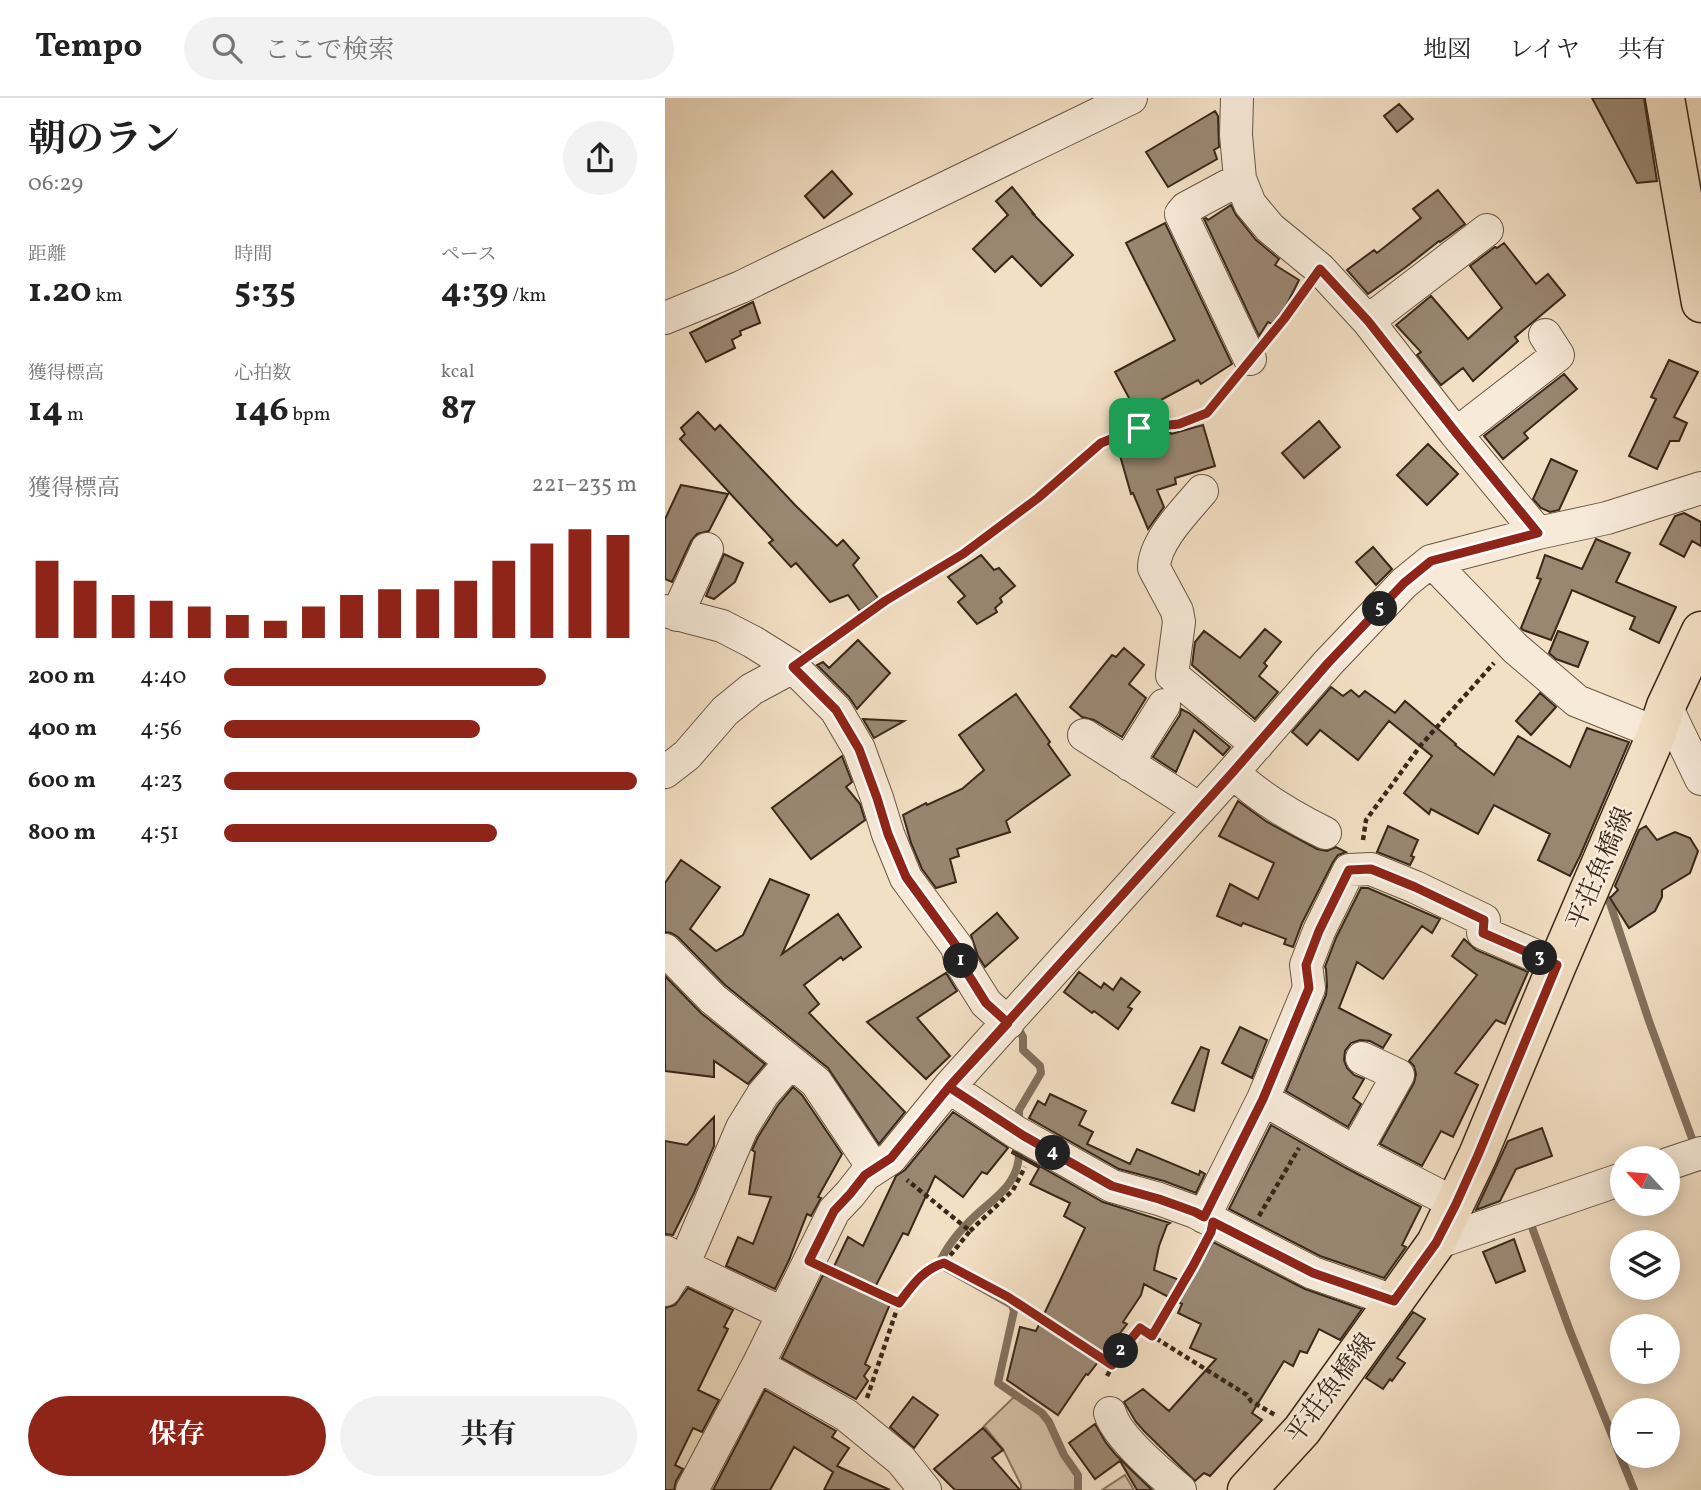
<!DOCTYPE html>
<html lang="ja">
<head>
<meta charset="utf-8">
<style>
	body { margin:0; font-family:Vollkorn,"Noto Serif JP",serif; background:#f2f2f2; color:#222; height:100vh; display:flex; flex-direction:column; font-size:26px; white-space:nowrap }
	* { box-sizing:border-box; margin:0 }
	p { font-size:23px; color:#767676 }
	.icon { flex:none; width:38px; height:38px; fill:none; stroke:currentColor; stroke-width:2; stroke-linecap:round; stroke-linejoin:round }
	.map { position:relative; flex:1; overflow:hidden }
	.side { display:flex; flex-direction:column; background:#fff; width:665px }
	.side>* { flex:none }
	.needle { width:46px; rotate:296deg }
	.buttons { position:absolute; left:945px; top:1048px; display:grid; gap:14px }
	.buttons a { display:grid; place-items:center; width:70px; height:70px; border-radius:50%; background:#fff; box-shadow:0 4px 18px #0003; font-size:35px }
	.pin { position:absolute; display:grid; place-items:center; width:60px; height:60px; color:#fff; margin:-30px; border-radius:14px; box-shadow:0 4px 10px #0006 }
	.km { position:absolute; width:35px; height:35px; margin:-18px; border-radius:50%; background:#222; color:#fff; font-size:19px; line-height:35px; text-align:center }
	.round { display:grid; place-items:center; flex:none; width:74px; height:74px; border-radius:37px; background:#f2f2f2 }
	.head { display:flex; align-items:center; justify-content:space-between; height:119px; padding:0 28px }
	h1 { font-size:38px; font-weight:700; line-height:52px }
	.metrics { display:grid; grid-template-columns:repeat(3,1fr); gap:10px; height:119px; padding:7px 28px }
	.metrics div { display:grid; align-content:center }
	.metrics b { font-size:35px; font-weight:700 }
	.metrics small { font-size:19px; font-weight:400 }
	.metrics p { font-size:19px }
	.chart { height:196px; padding:14px 28px }
	.chart p { display:flex; justify-content:space-between }
	.chart svg { width:100%; height:126px; margin-top:7px; stroke:#8f2418; stroke-width:6 }
	.primary-button { display:flex; gap:14px; margin-top:auto; padding:14px 28px }
	.primary-button a { flex:1; height:80px; border-radius:42px; background:#8f2418; color:#fff; font-size:28px; font-weight:700; line-height:80px; text-align:center }
	.primary-button a+a { background:#f2f2f2; color:#222 }
	ul { padding:0 28px; list-style:none; font-size:23px }
	li { display:grid; grid-template-columns:112px 84px 1fr; align-items:center; height:52px }
	li i { height:18px; border-radius:9px; background:#8f2418 }
	header { display:flex; align-items:center; gap:42px; box-sizing:border-box; height:98px; padding:0 35px; background:#fff; border-bottom:2px solid #e0e0e0 }
	header strong { font-size:33px }
	nav { display:flex; gap:38px; margin-inline-start:auto; font-size:24px }
	.search { width:490px; height:63px; background:#f2f2f2; display:flex; align-items:center; gap:18px; box-sizing:border-box; padding:0 24px; border-radius:38px; color:#767676; font-size:26px }
	main { display:flex; flex:1; min-height:0 }
	.map>svg:first-child { display:block }
	.green { fill:#d4c0a7; stroke:#877460; stroke-width:2 }
	.lines { fill:none; stroke-linecap:round; stroke-linejoin:round }
	.stream { stroke:#83705d; stroke-width:8 }
	.building { fill:#9a8772; stroke:#3a2719; stroke-width:2 }
	.minor-casing { stroke:#685544; stroke-width:34 }
	.major-casing { stroke:#3a2719; stroke-width:41 }
	.path { stroke:#3a2719; stroke-width:4.5; stroke-dasharray:5 3.5; stroke-linecap:butt }
	.minor { stroke:#f7ead9; stroke-width:32 }
	.major { stroke:#f3dfc4; stroke-width:38 }
	.route-casing { stroke:#fff; stroke-width:14 }
	.route { stroke:#8f2418; stroke-width:9 }
	.labels { text-anchor:middle; stroke-width:5; stroke-linejoin:round; paint-order:stroke }
	.street-label { font-size:26px; fill:#3a2719; stroke:#f7ead9 }
</style>
</head>
<body>
<header>
<strong>Tempo</strong>
<div class="search"><svg class="icon" aria-label="search" viewBox="0 0 24 24"><circle cx="10" cy="10" r="6"/><path d="M15 15l6 6"/></svg>ここで検索</div>
<nav><a>地図</a><a>レイヤ</a><a>共有</a></nav>
</header>
<main>
<section class="side">
<div class="head"><div><h1>朝のラン</h1><p>06:29</p></div><a class="round"><svg class="icon" aria-label="share" viewBox="0 0 24 24"><path d="M12 15V3M7 8l5-5 5 5M5 13v7h14v-7"/></svg></a></div>
<div class="metrics">
<div><p>距離</p><b>1.20<small> km</small></b></div>
<div><p>時間</p><b>5:35</b></div>
<div><p>ペース</p><b>4:39<small> /km</small></b></div>
</div>
<div class="metrics">
<div><p>獲得標高</p><b>14<small> m</small></b></div>
<div><p>心拍数</p><b>146<small> bpm</small></b></div>
<div><p>kcal</p><b>87</b></div>
</div>
<div class="chart"><p><span>獲得標高</span>221–235 m</p>
<svg viewBox="0 0 160 44" preserveAspectRatio="none"><path d="M5 44V17M15 44V24M25 44V29M35 44V31M45 44V33M55 44V36M65 44V38M75 44V33M85 44V29M95 44V27M105 44V27M115 44V24M125 44V17M135 44V11M145 44V6M155 44V8"/></svg>
</div>
<ul>
<li><b>200 m</b>4:40<i style="width:78%"></i></li>
<li><b>400 m</b>4:56<i style="width:62%"></i></li>
<li><b>600 m</b>4:23<i style="width:100%"></i></li>
<li><b>800 m</b>4:51<i style="width:66%"></i></li>
</ul>
<div class="primary-button"><a>保存</a><a>共有</a></div>
</section>
<div class="map">
<svg width="1036" height="1392" viewBox="0 0 1036 1392">
	<rect width="100%" height="100%" fill="#f3dfc4"/>
	<filter id="stains"><feTurbulence type="fractalNoise" baseFrequency=".00286" numOctaves="4"/><feColorMatrix values="0 0 0 0 .2 0 0 0 0 .09 0 0 0 0 .02 0 0 0 .5 -.17"/></filter>
	<radialGradient id="worn" r=".72"><stop offset=".6" stop-color="#630" stop-opacity="0"/><stop offset="1" stop-color="#630" stop-opacity=".3"/></radialGradient>
	<path class="green" d="M349 1299 375 1316 381 1324 390 1343 411 1379 410 1392H356V1387L338 1351 319 1328Z
		M460 1377 469 1392H437Z"/>
	<g class="lines">
		<path class="stream" d="M944 802 984 923 1029 1046
			M353 930 358 939V952L375 968 376 975 354 1012V1028
			M354 1044C354 1054 355 1063 351 1072 344 1092 326 1103 311 1117 295 1132 282 1147 274 1166L347 1207 349 1213 333 1285 377 1315 384 1324 399 1357 413 1377V1392
			M864 1121 905 1233 969 1392"/>
	</g>
	<path class="building" d="M927 0H979L992 83 972 85Z
		M734 6 748 21 732 34 719 18Z
		M550 13 553 18 554 49 549 52 552 61 503 89 481 54Z
		M167 73 187 96 159 120 140 98Z
		M347 89 369 116H368L408 157 376 188 347 158 330 174 308 151 343 117 331 103Z
		M773 92 800 126 782 139 775 144 774 143 741 169 703 196 682 172 709 152 712 155 756 120 748 111Z
		M566 107 571 117 591 142 614 161 610 167 634 182 621 208 607 226 603 224 594 238 539 121 541 120 543 122Z
		M500 125 567 266 536 286 533 282 492 304 506 336 538 327 550 368 510 380 511 386 492 392 499 409 483 431 468 395 466 396 452 347 484 337 450 274 510 242 461 145Z
		M839 145 871 186 883 176 900 197 850 239 853 243 808 283 798 270 776 287 752 257 756 254 731 227 766 198 803 241 837 210 805 168 830 149 832 150Z
		M88 204 95 225 75 233 76 237 67 242 70 250 41 264 25 235Z
		M1004 262 1033 274 1009 319 1022 325 1014 343H1005L992 371 964 358 991 301 986 299Z
		M899 276 912 291 859 335 863 340 838 361 819 338Z
		M33 314 50 332 55 327 130 407 172 448 178 442 194 460 188 467 213 500 195 513 183 497 165 504 131 465 126 469 104 445 108 442 15 341 20 336 16 330Z
		M654 323 675 349 639 380 617 355Z
		M763 346 793 376 762 407 732 377Z
		M886 361 912 373 894 412 885 414 876 410 868 401Z
		M16 387 63 396 44 433 32 436 26 443 7 484 0 481V421Z
		M1019 415 1036 424V448L1027 443 1019 459 995 446 1010 418Z
		M931 441 965 455 951 484 1011 509 994 545 965 531 970 519 907 492 886 542 858 532 856 530 876 481 872 480 880 457 917 471Z
		M708 449 727 471 711 487 691 464Z
		M59 456 78 465 70 484 49 501 41 498Z
		M316 457 329 472 334 470 350 488 335 500 337 504 330 510 332 514 312 526 293 504 300 498 283 479Z
		M600 531 616 544 599 565 602 568 594 578 613 594 590 621 527 567 530 544 539 533 575 560Z
		M893 533 923 544 913 569 891 561 884 555Z
		M193 542 225 575 192 611 184 599 152 567 158 564 164 570Z
		M459 550 479 567 464 586 481 600 457 639 429 622 417 619 405 609 447 557 451 559Z
		M666 589 678 598 686 592 694 599 700 593 730 615 740 603 791 646 790 647 829 677 853 638 905 669 922 630 964 644 915 758 905 778 873 762 885 736 829 707 813 736 766 711 764 716 739 695 767 658 724 623 693 662 655 632 642 647 627 634Z
		M875 595 891 609 866 637 851 623Z
		M351 596 385 644 383 646 405 677 341 723 345 734 292 751 294 758 285 761 291 784 271 790 257 771 246 745 238 717 261 705 262 707 297 691 319 672 294 637Z
		M516 611 524 615 534 623 533 624 534 623 565 649 558 657 529 632 511 674 488 659 515 617Z
		M198 621 239 623 209 640Z
		M177 658 187 684 181 689 195 706 200 722 146 761 107 710Z
		M573 703 602 724 652 751 662 753 671 749 681 754 673 757 668 764 637 825 628 849 619 846 621 841 578 825 576 828 552 818 565 786 593 801 609 765 554 738Z
		M723 728 753 742 746 758 749 759 745 767 712 754Z
		M981 728 992 742 1010 734 1025 740 1033 753 1025 775 997 792V799L990 813 964 830 945 800 953 792 950 788 974 732Z
		M16 762 55 789 25 831 51 853 78 837 105 781 144 797 117 856 173 816 196 849 178 862 176 859 139 887 154 906 144 915 240 1014 214 1046 163 970 60 887 13 839 6 835 0 834V785Z
		M696 790H703L775 821 767 835 757 828 718 881 692 864 674 910 726 937 718 950 705 943 695 942 686 945 680 953 679 962 682 970 689 977 699 981 688 1000 696 1006 683 1029 621 993 661 897 662 888 661 871 660 869 671 840Z
		M332 815 353 840 320 869 313 858 306 837Z
		M799 841 811 852 863 874 840 926 831 922 790 975 813 987 788 1039 776 1033 757 1068 715 1046 749 985 751 976 749 968 744 963 812 877 787 858Z
		M414 874 436 890 439 885 448 892 456 880 475 894 463 909 467 911 453 931 429 913 427 915 399 894Z
		M281 875 292 893 252 920 285 958 261 981 202 924Z
		M0 878 36 915 100 966 83 986 49 963V979L0 973Z
		M575 929 602 942 587 980 557 965Z
		M536 949 544 952 529 1013 507 1005Z
		M128 989 137 997 177 1056 153 1099 156 1100 146 1118 142 1116 124 1162 110 1191 61 1168 73 1139 88 1146 106 1099 84 1096 90 1054 87 1052 93 1039 113 1007Z
		M385 996 421 1013 414 1027 428 1034 422 1046 465 1066 472 1051 534 1077 535 1073 540 1076 531 1095 499 1083 454 1071 364 1020 373 1003 380 1007Z
		M288 1014 343 1050 322 1076 317 1074 298 1099 270 1078 243 1137 238 1135 206 1197 225 1206 200 1266 205 1269 199 1278 203 1283 191 1301 117 1260 158 1177 164 1179 183 1139 198 1148 231 1078 240 1072Z
		M49 1019V1048L29 1095 8 1137 0 1136V1043L22 1047Z
		M606 1027 681 1070 756 1109 737 1147 741 1149 719 1180 655 1158 564 1111Z
		M877 1030 887 1058 851 1071 835 1103 811 1112 843 1043Z
		M348 1053 438 1104 505 1125 502 1127 494 1148 489 1172 524 1186 548 1144 640 1191 697 1211 675 1242 654 1231 642 1255 635 1253 628 1268 619 1263 587 1315 597 1322 545 1378 539 1375 530 1383 479 1333 471 1324 459 1304 478 1291 504 1313 551 1261 525 1250 536 1226 513 1215 517 1206 479 1186 476 1197 458 1224 462 1226 423 1277 421 1276 393 1317 342 1282 355 1229 371 1233 420 1130 399 1118 405 1105 365 1086 374 1070 347 1055Z
		M849 1141 860 1173 831 1185 818 1154Z
		M23 1190 68 1212 59 1229 63 1231 33 1292 54 1302 37 1334 28 1330 10 1367 18 1371 11 1383 9 1392H0V1210L10 1207Z
		M748 1214 760 1221 732 1260 740 1265 727 1283 725 1281 718 1291 701 1280Z
		M100 1292 171 1333 167 1339 184 1350 172 1368 225 1392H159L168 1374 129 1349 105 1392H48Z
		M248 1299 273 1317 249 1350 225 1329Z
		M430 1326 441 1345 451 1357 487 1392H472L455 1363 430 1381 404 1345Z
		M318 1330 338 1352 327 1360 355 1392H290L269 1371Z"/>
	<g class="lines">
		<g class="minor-casing">
			<path id="minor" d="M572 0 571 37 575 81 585 106 605 130 655 171 703 223 791 336 873 435
				M575 81 521 110 516 116 585 261
				M0 220 76 189 466 0
				M703 223 822 132
				M791 336 893 257 880 237
				M537 393C520 413 489 444 489 470L512 513 514 524 507 577 592 647
				M766 463 850 550 912 603 992 635
				M0 513 57 528 88 544 128 569 171 612 194 651 212 700 223 736 241 780 292 849 296 865 321 905 343 925
				M12 517 42 451
				M1001 608 1036 681
				M419 637 535 711
				M465 667 472 650 499 607
				M0 674 22 657 60 613 87 591 128 569
				M568 674C594 700 628 719 660 735
				M0 852 48 901 151 984 209 1071
				M284 989 351 1034 447 1088 494 1101 530 1114 648 1175 729 1203
				M598 1001 690 1054 791 1106
				M690 1054 733 977 697 960
				M1003 1066 1036 1055
				M539 1119 598 1001 644 890 641 867 654 833 684 772 706 771 750 789 819 822 818 835 892 867
				M771 1145 957 1081
				M1 1154 17 1167 117 1215
				M0 1192C7 1179 16 1168 23 1156L77 1030 98 996 126 964
				M93 1267 181 1317 236 1362 260 1392
				M445 1315C451 1338 497 1377 515 1392
				M27 1392 93 1267 169 1113 185 1096 200 1077 226 1060 284 989 568 674 663 565 739 485 766 463 873 435 942 420 1036 390"/>
		</g>
		<g class="major-casing">
			<path id="major" d="M1000 0 1036 205
				M582 1392 637 1332 771 1145 813 1057 892 867 992 635 1001 608 1036 533"/>
		</g>
		<path class="path" d="M605 238 638 195
			M149 554 220 503 297 456 373 400 436 345 474 330 514 326 542 315 569 282
			M698 742 701 722 756 647 829 565
			M594 1118 634 1050
			M305 1133 348 1092 360 1069
			M279 1165 343 1199 447 1267
			M168 1174 234 1205 258 1177 268 1168 279 1165 305 1133 242 1082
			M487 1238 539 1148
			M442 1278 456 1252 476 1231 582 1297 586 1303 610 1317
			M202 1300 234 1205"/>
		<use href="#minor" class="minor"/>
		<use href="#major" class="major"/>
	</g>
	<g class="lines">
		<g class="route-casing">
			<path id="route" d="M474 330 436 345 373 400 298 456 220 503 128 569 171 612 194 651 212 700 223 736 241 779 292 849 296 865 321 905 343 925 284 989 226 1060 200 1077 185 1096 169 1113 144 1163 234 1205C247 1188 258 1171 279 1165L343 1199 447 1267 457 1252 475 1230 487 1238 528 1168 546 1134 548 1124 648 1175 729 1203 771 1145 791 1106 813 1057 892 867 818 835 819 822 750 789 706 771 684 772 654 833 641 867 644 890 598 1001 539 1119 530 1114 494 1101 447 1088 359 1038 284 989 568 674 663 565 739 485 766 463 873 435 792 336 703 223 655 171 619 221 542 315 514 326 474 330"/>
		</g>
		<use href="#route" class="route"/>
	</g>
	<g class="labels">
		<g class="street-label">
			<text transform="translate(934 770) rotate(-67)" y="9">平荘魚橋線</text>
			<text transform="translate(665 1290) rotate(-53)" y="9">平荘魚橋線</text>
		</g>
	</g>
	<rect width="100%" height="100%" filter="url(#stains)"/>
	<rect width="100%" height="100%" fill="url(#worn)"/>
</svg>
<div class="buttons">
<a><svg class="needle" viewBox="-14 -14 28 28"><path d="M0-13l5 13h-10z" fill="#e53935"/><path d="M0 13l5-13h-10z" fill="#767676"/></svg></a>
<a><svg class="icon" aria-label="layers" viewBox="0 0 24 24"><path d="M12 4l9 5-9 5-9-5zM3 14l9 5 9-5"/></svg></a>
<a>+</a>
<a>−</a>
</div>
<div class="pin" style="left:474px;top:330px;background:#1e9e55"><svg class="icon" aria-label="arrive" viewBox="0 0 24 24"><path d="M6 21V4h12l-3 4 3 4H6"/></svg></div>
<b class="km" style="left:296px;top:863px">1</b>
<b class="km" style="left:456px;top:1253px">2</b>
<b class="km" style="left:875px;top:860px">3</b>
<b class="km" style="left:388px;top:1055px">4</b>
<b class="km" style="left:715px;top:511px">5</b>
</div>
</main>
</body>
</html>
